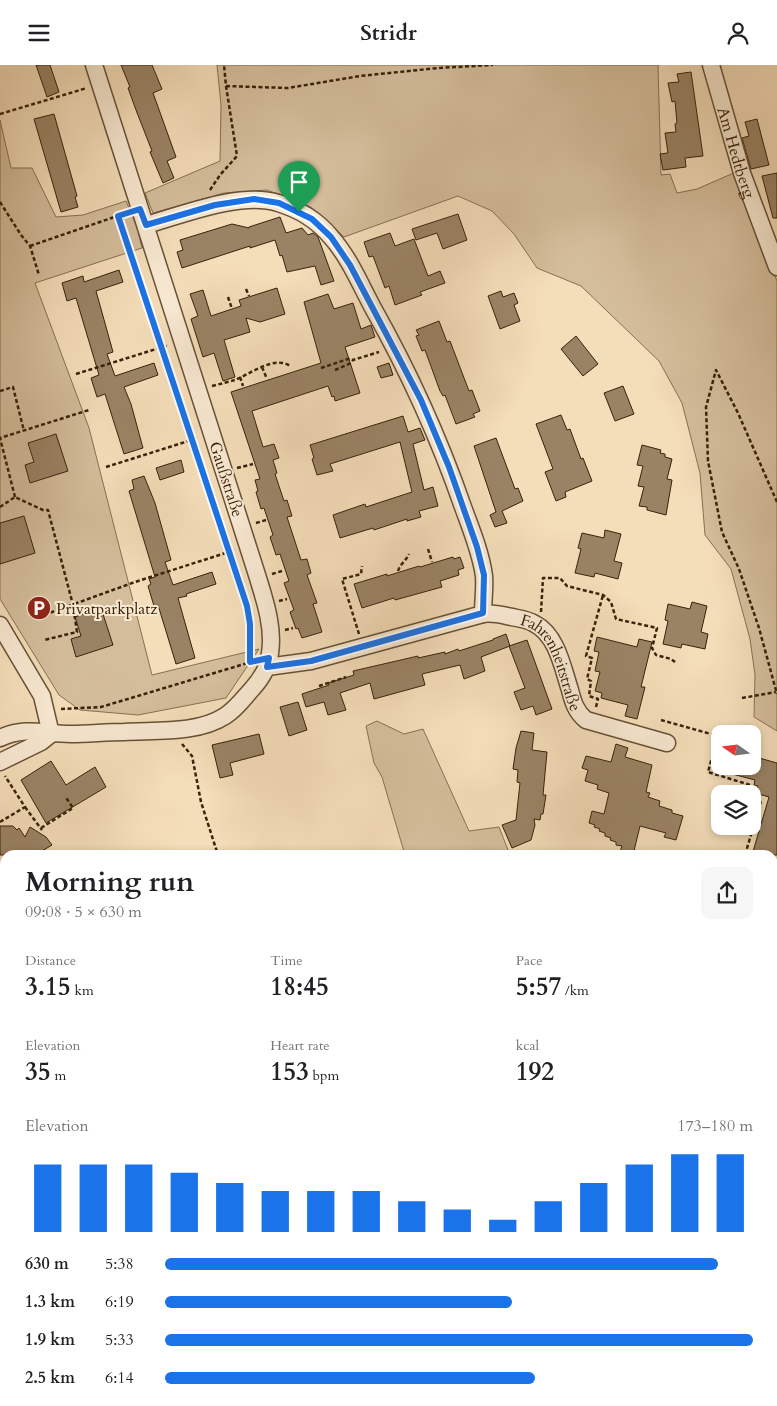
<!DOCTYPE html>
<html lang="en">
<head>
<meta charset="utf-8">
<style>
	body { margin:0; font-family:Cardo,serif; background:#f6f6f6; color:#202124; height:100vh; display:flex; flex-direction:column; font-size:19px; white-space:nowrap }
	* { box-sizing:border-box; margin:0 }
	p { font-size:16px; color:#757577 }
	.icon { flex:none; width:28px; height:28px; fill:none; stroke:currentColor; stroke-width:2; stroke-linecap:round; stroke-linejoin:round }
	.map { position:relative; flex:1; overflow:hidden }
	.drawer { position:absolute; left:0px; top:785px; width:778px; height:556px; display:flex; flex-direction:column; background:#fff; border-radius:15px 15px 0 0; box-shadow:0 2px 8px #0003 }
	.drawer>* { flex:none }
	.needle { width:32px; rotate:284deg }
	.fabs { position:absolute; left:711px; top:660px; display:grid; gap:10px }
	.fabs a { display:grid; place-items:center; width:50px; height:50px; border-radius:10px; background:#fff; box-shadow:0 2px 8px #0003; font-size:25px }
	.pin { position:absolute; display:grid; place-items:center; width:42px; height:42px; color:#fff; margin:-51px -21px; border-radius:50% 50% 50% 0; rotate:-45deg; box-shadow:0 0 5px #0007 }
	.pin .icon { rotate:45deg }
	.round { display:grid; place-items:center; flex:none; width:52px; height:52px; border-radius:10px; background:#f6f6f6 }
	.summary { display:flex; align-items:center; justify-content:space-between; height:85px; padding:0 25px }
	h1 { font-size:28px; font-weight:700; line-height:38px }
	.metrics { display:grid; grid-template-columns:repeat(3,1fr); gap:8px; height:85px; padding:5px 25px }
	.metrics div { display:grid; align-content:center }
	.metrics b { font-size:25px; font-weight:700 }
	.metrics small { font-size:14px; font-weight:400 }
	.metrics p { font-size:14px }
	.chart { height:140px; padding:10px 25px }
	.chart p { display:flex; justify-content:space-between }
	.chart svg { width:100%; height:90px; margin-top:5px; stroke:#1a73e8; stroke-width:6 }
	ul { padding:0 25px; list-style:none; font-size:16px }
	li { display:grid; grid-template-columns:80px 60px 1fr; align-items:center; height:38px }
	li i { height:12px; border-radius:6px; background:#1a73e8 }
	header { display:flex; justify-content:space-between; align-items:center; height:65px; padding:0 25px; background:#fff; font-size:22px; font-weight:700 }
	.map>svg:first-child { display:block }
	.green { fill:#d4bd9b; stroke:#867052 }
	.building { fill:#9a8365; stroke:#38220a }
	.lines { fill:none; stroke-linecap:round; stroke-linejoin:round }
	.minor-casing { stroke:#675136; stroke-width:19 }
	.tertiary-casing { stroke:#675136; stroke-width:22 }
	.path { stroke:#38220a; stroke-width:2.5; stroke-dasharray:4 2.5; stroke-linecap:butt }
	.minor { stroke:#f8e9d2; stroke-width:16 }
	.tertiary { stroke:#f8e9d2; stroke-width:20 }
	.route-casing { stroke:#fff; stroke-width:10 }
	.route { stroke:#1a73e8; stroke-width:6 }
	.labels { text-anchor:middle; stroke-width:4; stroke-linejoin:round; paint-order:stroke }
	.street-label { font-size:16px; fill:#38220a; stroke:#f8e9d2 }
	.poi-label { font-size:16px; fill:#38220a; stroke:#f8e9d2; text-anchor:start }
</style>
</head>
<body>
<header><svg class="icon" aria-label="menu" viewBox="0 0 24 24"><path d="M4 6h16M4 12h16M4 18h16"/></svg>Stridr<svg class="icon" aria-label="person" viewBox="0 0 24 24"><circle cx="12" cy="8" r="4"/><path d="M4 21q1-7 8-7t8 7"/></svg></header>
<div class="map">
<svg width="777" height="1341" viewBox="0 0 777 1341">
	<rect width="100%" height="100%" fill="#f4ddb9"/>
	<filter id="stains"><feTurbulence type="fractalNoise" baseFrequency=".004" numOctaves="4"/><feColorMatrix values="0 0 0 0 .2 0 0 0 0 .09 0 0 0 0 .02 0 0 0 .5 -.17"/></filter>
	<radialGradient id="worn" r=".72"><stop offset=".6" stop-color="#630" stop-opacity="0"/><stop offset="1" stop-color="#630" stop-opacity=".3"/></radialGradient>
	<path class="green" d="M217 0H658L661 110 670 109 677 128 697 124 736 107 777 216V666L754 652 755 610 750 574 731 504 705 470 700 408 682 338 659 296 581 221 537 203 514 169 492 146 458 131 344 172 311 142 267 125 224 128 153 148 145 128 220 96 221 40Z
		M0 55 11 103H32L56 152 83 150 126 136 137 162 142 183 35 218 89 363 152 610 259 584 226 633 138 650 80 645 59 630 0 534Z
		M377 656 404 669 423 664 469 766 499 762 510 790H405L382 712 374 698 366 661Z
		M777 863V1142L772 1141V865Z
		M5 1288V1336H269L275 1341H4L0 1335V1289Z"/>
	<path class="building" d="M36 0H50L59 27 47 32Z
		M121 0H152L162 24 153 28 176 92 167 96 174 113 163 118 150 87 152 86 136 45 128 23 130 22Z
		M691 7 703 91 685 93 686 102 663 105 660 89 668 88 665 68 676 67 675 59 677 58 675 36 672 37 668 18 679 17 677 9Z
		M54 49 77 131 75 132 78 142 61 147 34 54Z
		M757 54 769 100 751 104 742 73 749 71 745 57Z
		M777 108V153H773L762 111Z
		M458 149 467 175 443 184 437 168 416 175 412 164Z
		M280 152 286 168 302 163 308 170 313 168 318 172 334 216 321 220 315 201 287 207 282 190 280 191 275 175 250 183V181L182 203 177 187 183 185 180 175 232 159 249 163V162Z
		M390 168 395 181 414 174 428 211 440 206 445 218 420 227 422 230 395 240 389 221 385 223 373 191 369 192 364 177Z
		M119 205 123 217 96 226 113 287 107 289 115 311 154 298 158 310 124 322 131 339 143 383 124 389 105 329 97 332 91 313 99 310 76 233 67 236 62 218 83 211 84 217Z
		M277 223 285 249 260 257 246 253 250 267 224 275 235 312 223 316 214 288 203 292 191 254 198 251 190 229 203 225 211 251 241 241 239 235Z
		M501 226 503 232 514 228 518 238 514 240 520 256 500 264 488 231Z
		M328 229 334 244 353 238 361 264 371 260 375 272 345 282 360 328 335 336 334 331 332 332 328 321 252 346 263 382 274 379 279 393 273 395 277 408 275 409 284 436 287 435 292 451 287 452 301 495 307 494 311 508 307 510 317 538 313 539 322 567 302 573 298 563 296 564 290 547 294 545 284 518 289 516 280 489 276 490 270 472 273 470 264 443 261 444 256 427 258 426 255 415 260 414 231 327 321 298 304 237Z
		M439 256 447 277 450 276 469 326 472 325 480 346 473 349 475 352 456 359 445 330 443 331 440 326 425 285 422 286 416 271 419 270 416 265Z
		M576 271 598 299 583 311 561 284Z
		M389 298 393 310 381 313 377 302Z
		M623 321 634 349 615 356 604 328Z
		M561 350 567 365 570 364 581 394 583 393 592 416 565 427 566 432 556 436 545 407 553 404 536 359Z
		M403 351 408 367 420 363 425 375 413 379 424 425 433 422 438 441 419 446 421 452 407 456V454L374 465 373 463 340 473 333 450 365 439 366 442 412 427 400 377 330 399 333 406 317 410 312 394 314 393 310 380Z
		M56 369 68 406 30 418 25 400 34 397 28 378Z
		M496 373 515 424 518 423 523 436 502 446 507 458 495 462 490 450 496 447 474 381Z
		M642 380 661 385 660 388 665 389V392L672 394 667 414 672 415 666 450 647 445V442L639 441 644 422 638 421 643 401 637 400Z
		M181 395 184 407 160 415 156 403Z
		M144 411 155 438 171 495 165 497 173 520 212 507 216 519 186 529 187 531 178 533 195 593 176 599 158 540 154 541 148 521 151 519 149 514 155 512 129 426 134 424 132 415Z
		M24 451 35 488 0 499V458Z
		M605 465 621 469 614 496 622 498 618 514 595 508 594 512 575 508 581 484 578 483 582 468 604 473Z
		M453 492 454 494 460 492 464 503 458 505 459 510 440 516 442 522 395 535 394 533 362 543 354 519 387 509V511L419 501 420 502Z
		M692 537 707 541 701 567 708 569 705 584 682 579 681 583 663 579 668 556 665 555 668 539 690 544Z
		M101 543 113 580 76 592 71 574 81 571 75 552Z
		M506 569 510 581 481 592 485 606 464 614 460 600 422 609 425 620 374 634 370 618 340 628 346 645 328 650 324 637 306 642 302 629 329 620 328 618 354 610 353 606 418 591V593L445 587V589L458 584 459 586 493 575V574Z
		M597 572 637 582 639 574 652 577 641 622H645L637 654 625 651 628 640 601 633 602 628 595 626 600 607 595 606 599 587 594 586Z
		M527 575 552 644 536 650 533 641 521 645 514 627 525 623 509 581Z
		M298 637 307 665 289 671 280 642Z
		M521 666 534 668 532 685 547 687 543 730H546L543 749H541L540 755 534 754 535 760 531 775 512 783 502 760 516 755 520 718 517 717 518 705 513 704 516 683Z
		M259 669 264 689 230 698 233 710 220 713 212 680Z
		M616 679 628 683 625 692 652 700 646 727 650 728 648 732 660 736 659 741 672 745V748L683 751 676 775 664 772 666 768 640 761 633 790H631L620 787 622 781 616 780V777L610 775 611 773 605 771V768L599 766 600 764 594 762 595 760 589 758 592 746 604 749 609 728 597 724 598 720 585 716 588 705 582 703 586 691 611 697Z
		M752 691 777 698V790H752L769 732 755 728 758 721 754 720 755 715 717 705V701H752Z
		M51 696 66 720 95 702 106 722 46 758 21 715Z
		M0 761H13L17 765 19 763 25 772 30 762 46 772 52 780 42 786 45 790H0Z"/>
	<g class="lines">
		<g class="minor-casing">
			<g id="minor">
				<path id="s1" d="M711 0 742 108 777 202"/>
				<path d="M146 160C182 150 241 126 278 138 298 144 317 155 331 172 349 192 360 219 373 243 409 307 439 373 463 442 471 464 481 488 484 511 485 523 483 536 483 549L311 596 267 602"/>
				<path id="s2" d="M483 549C494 547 505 551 517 553 523 554 530 556 535 559 557 570 563 604 570 625 573 637 576 647 586 655L667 678"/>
				<path d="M0 560 42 631 51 669"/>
				<path d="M0 673C26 661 44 669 71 669 89 669 106 667 124 667 156 665 197 669 225 651 236 644 243 634 252 624 261 614 269 602 270 588 274 563 265 536 258 513L94 0"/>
				<path d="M0 697 41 677 51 669"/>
				<path d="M772 1031 777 1032"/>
				<path d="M772 1274 777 1277"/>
			</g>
		</g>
		<g class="tertiary-casing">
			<path id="tertiary" d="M0 843 5 851
				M365 1336 371 1341"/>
		</g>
		<path class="path" d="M226 21 288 23 360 11 438 3 493 0
			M0 49 87 23
			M210 125 220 110 237 91 226 21 224 0
			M0 137 21 170 30 181 39 210
			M118 151 247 541 250 559V597
			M30 181 126 148
			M246 224 249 231
			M228 232 232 244
			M262 302 267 314
			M321 303 348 294 353 295
			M335 305 351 298 353 295 379 287
			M76 309 169 280
			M240 312 243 321
			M212 321C220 319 228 317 235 315 250 309 275 290 290 301
			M0 326 13 322 24 366
			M106 402 198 373
			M237 403 253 399
			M15 432 0 373 89 345
			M777 437 738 348 716 305 706 342 708 396 722 467 739 504 759 563 777 629
			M0 442 15 432 43 445H48L73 540 77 567 44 575
			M256 458 266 455
			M428 484 432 497
			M398 506C400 499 406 496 409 489
			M272 509 282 506
			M279 536 287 534
			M541 547 543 513H560L567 521 603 530 611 537 616 554 657 563 652 583 656 590 671 594 675 597
			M38 552 135 517 235 485
			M285 565 293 563
			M359 569 342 514 361 509 362 501
			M319 621 346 612
			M742 633 776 627
			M596 642 598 634 589 631 591 616 587 614 592 593 586 591 603 530
			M61 644 101 642 251 597
			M661 655 718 671 708 707 750 720 749 729
			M182 679 192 691 201 737 218 790
			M25 742 42 765
			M0 757 25 742 5 711
			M41 763 73 743 65 731
			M745 790 761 736 752 734
			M772 919 777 915
			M772 1092 777 1093
			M751 1336 753 1341
			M654 1341 665 1336"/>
		<use href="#minor" class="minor"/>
		<use href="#tertiary" class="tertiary"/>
	</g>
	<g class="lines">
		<g class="route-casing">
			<path id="route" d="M254 134 279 138 312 154 331 172 350 200 421 335 449 402 477 482 484 510 483 548 311 596 267 602 269 593 250 597V559L247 541 118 151 140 144 146 160 215 140Z"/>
		</g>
		<use href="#route" class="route"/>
	</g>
	<defs>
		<g id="parking-disc" transform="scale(1.25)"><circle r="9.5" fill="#8f2418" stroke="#f8e9d2"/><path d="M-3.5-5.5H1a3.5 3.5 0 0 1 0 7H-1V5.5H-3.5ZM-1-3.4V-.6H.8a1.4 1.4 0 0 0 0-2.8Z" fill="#fff"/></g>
	</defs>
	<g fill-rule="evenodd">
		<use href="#parking-disc" x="39" y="543"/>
	</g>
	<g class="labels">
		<g class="street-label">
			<text dy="6" stroke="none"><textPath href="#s1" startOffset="91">Am Hedtberg</textPath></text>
			<text transform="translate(227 414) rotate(72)" y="6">Gaußstraße</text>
			<text dy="6" stroke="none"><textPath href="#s2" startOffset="95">Fahrenheitstraße</textPath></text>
		</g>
		<g class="poi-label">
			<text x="56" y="549">Privatparkplatz</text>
		</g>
	</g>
	<rect width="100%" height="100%" filter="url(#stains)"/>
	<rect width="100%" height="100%" fill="url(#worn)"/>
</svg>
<div class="fabs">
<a><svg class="needle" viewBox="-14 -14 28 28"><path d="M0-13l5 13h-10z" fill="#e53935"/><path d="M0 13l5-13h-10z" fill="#757577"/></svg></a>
<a><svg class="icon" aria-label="layers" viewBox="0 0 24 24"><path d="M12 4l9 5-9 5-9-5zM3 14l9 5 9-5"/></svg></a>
</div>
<div class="pin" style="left:299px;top:147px;background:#1e9e55"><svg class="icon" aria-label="arrive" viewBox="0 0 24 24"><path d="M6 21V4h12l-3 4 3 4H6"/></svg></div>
<section class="drawer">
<div class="summary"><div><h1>Morning run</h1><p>09:08 · 5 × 630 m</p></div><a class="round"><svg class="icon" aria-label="share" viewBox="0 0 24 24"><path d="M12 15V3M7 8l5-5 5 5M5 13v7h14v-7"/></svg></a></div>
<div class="metrics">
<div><p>Distance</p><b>3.15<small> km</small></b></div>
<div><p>Time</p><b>18:45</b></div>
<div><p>Pace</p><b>5:57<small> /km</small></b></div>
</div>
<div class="metrics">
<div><p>Elevation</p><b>35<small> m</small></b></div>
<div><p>Heart rate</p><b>153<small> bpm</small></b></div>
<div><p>kcal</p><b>192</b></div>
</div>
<div class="chart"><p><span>Elevation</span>173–180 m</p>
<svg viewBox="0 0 160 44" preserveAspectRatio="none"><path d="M5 44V11M15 44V11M25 44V11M35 44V15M45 44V20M55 44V24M65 44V24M75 44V24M85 44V29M95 44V33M105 44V38M115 44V29M125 44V20M135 44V11M145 44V6M155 44V6"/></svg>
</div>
<ul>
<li><b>630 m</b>5:38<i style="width:94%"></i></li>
<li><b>1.3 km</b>6:19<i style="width:59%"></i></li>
<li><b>1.9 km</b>5:33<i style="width:100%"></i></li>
<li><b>2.5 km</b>6:14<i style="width:63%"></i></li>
</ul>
</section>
</div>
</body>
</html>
